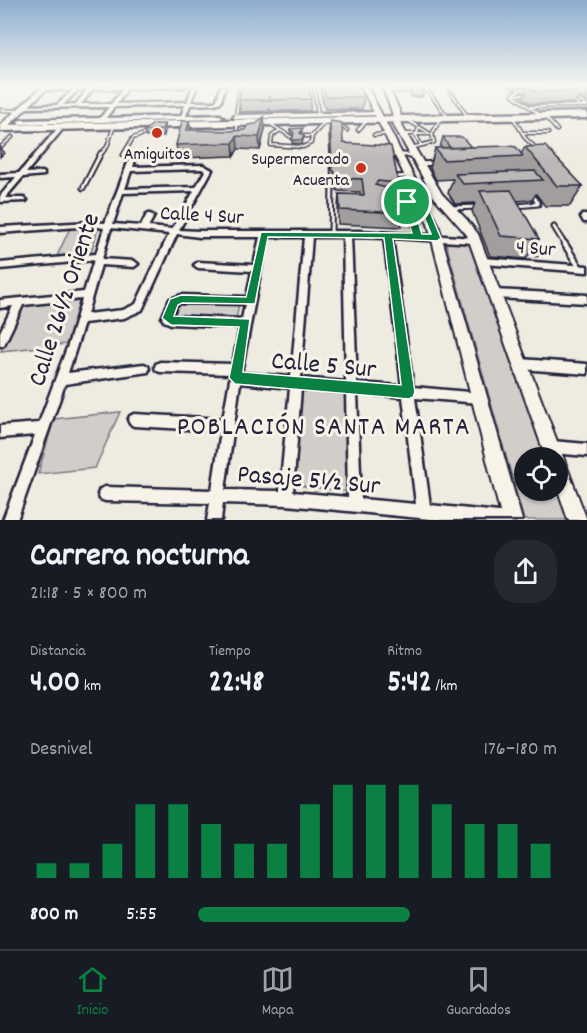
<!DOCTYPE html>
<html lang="es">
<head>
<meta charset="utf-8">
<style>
	body { margin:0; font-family:Dekko,sans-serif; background:#242831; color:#f1f3f6; height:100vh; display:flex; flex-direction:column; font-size:22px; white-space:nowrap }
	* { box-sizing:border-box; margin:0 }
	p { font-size:20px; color:#9ea1a6 }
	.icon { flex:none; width:33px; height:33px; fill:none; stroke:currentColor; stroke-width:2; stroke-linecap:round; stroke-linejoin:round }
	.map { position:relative; height:520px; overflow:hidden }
	.details { display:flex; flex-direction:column; background:#171b24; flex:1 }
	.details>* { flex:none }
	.fabs { position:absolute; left:514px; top:447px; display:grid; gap:12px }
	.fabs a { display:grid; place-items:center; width:54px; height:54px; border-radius:50%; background:#171b24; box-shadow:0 2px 4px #0004; font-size:30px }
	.pin { position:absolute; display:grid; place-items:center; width:51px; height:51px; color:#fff; margin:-26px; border:3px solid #fff; border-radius:50%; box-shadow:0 2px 6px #0007 }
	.round { display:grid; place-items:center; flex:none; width:63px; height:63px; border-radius:24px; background:#242831 }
	.head { display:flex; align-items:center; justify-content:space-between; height:102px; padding:0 30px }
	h1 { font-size:33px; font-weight:800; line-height:45px }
	.stats { display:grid; grid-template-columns:repeat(3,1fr); gap:9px; height:102px; padding:6px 30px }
	.stats div { display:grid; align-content:center }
	.stats b { font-size:30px; font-weight:800 }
	.stats small { font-size:16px; font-weight:400 }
	.stats p { font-size:16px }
	.chart { height:168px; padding:12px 30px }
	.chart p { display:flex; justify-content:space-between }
	.chart svg { width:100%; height:108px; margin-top:6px; stroke:#0b8043; stroke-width:6 }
	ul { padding:0 30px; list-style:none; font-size:20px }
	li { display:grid; grid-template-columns:96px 72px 1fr; align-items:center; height:45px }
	li i { height:15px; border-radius:8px; background:#0b8043 }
	.tab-bar { display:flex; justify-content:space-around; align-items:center; height:84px; border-top:2px solid #363941; background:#171b24; font-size:16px; color:#9ea1a6 }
	.tab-bar a { display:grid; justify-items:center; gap:3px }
	.tab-bar .on { color:#0b8043 }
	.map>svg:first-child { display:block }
	.built { fill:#dfdcd4 }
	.green { fill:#d1cdc9; stroke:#7a7882; stroke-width:1.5 }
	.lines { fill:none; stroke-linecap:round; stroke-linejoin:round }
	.lane-far2-casing { stroke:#22223b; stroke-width:5 }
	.lane-far1-casing { stroke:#22223b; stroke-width:7 }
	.lane-casing { stroke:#22223b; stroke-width:9 }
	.street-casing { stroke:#22223b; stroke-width:5 }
	.secondary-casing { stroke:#22223b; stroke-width:4 }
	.highway-casing { stroke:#22223b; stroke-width:5 }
	.lane-far2 { stroke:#f7f3e8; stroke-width:2 }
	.lane-far1 { stroke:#f7f3e8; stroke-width:3 }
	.lane { stroke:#f7f3e8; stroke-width:4.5 }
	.street { fill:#f7f3e8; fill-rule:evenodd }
	.secondary { fill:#f7f3e8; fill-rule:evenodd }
	.highway { fill:#f7f3e8; fill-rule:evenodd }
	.wall { fill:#a19e9d; stroke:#22223b; stroke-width:1.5 }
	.shaded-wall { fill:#838180; stroke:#22223b; stroke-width:1.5 }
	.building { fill:#bbb8b7; stroke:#22223b; stroke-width:1.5 }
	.route { fill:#0b8043; stroke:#fff; stroke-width:1.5; fill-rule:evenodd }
	.poi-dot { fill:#c8321e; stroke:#f7f3e8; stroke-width:2 }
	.labels { text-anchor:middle; stroke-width:6; stroke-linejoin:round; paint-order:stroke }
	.far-poi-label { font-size:18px; fill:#22223b; stroke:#f7f3e8 }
	.street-label { font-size:21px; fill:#22223b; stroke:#f7f3e8 }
	.near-street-label { font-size:26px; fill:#22223b; stroke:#f7f3e8 }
	.near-neighbourhood-label { font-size:27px; letter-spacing:1.5px; fill:#22223b; stroke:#f7f3e8 }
</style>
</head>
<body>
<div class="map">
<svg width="587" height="520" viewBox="0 0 587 520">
	<rect width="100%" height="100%" fill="#eeebe1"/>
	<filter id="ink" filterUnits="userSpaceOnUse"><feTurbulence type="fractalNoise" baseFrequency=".0167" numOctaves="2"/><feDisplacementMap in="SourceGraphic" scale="12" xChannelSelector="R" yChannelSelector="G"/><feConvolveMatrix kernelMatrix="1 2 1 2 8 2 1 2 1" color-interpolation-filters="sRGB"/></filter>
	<g filter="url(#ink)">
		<path class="built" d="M237 86H359L371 113 232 116Z"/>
		<path class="green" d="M79 227 98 229 91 253 57 256 70 228Z
			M445 240 470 243 547 457 525 458V490L558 489 569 520H524Z
			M175 300 239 303 236 321 168 318Z
			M80 301 67 344 1 351 22 309 27 305Z
			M299 388 347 392 349 492 295 485Z
			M120 412 95 468 38 474 54 419Z"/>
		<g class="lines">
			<g class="lane-far2-casing">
				<path id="lane-far2" d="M314 86 318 115
					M314 86H324
					M424 86 447 116
					M447 86 467 116
					M388 91H428
					M527 94 513 95 539 114
					M513 95 519 90 530 89
					M575 98 587 106
					M530 107 585 106
					M0 110 19 111
					M236 117 240 86
					M514 119 526 139 536 148
					M547 119 557 130
					M409 121 429 133
					M272 125 291 137
					M340 125 347 130
					M237 126V135
					M419 128 416 135 421 145
					M358 130 366 122
					M279 131 272 136 271 145 303 147 311 143 312 136
					M524 133H548
					M405 134H432L440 120
					M374 135 386 134
					M303 136H312L324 123
					M0 148 12 137
					M411 148 434 142 432 134
					M100 155 107 147 113 129
					M123 155 133 138 147 133"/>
			</g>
			<g class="lane-far1-casing">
				<path id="lane-far1" d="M388 155H414
					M420 164 436 163
					M409 176 394 177 401 192 415 193
					M83 188 101 153
					M517 206 538 204 532 193
					M452 208 478 207
					M554 227 565 245
					M331 233 332 187
					M418 237 407 202 420 201
					M530 243 531 245"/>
			</g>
			<g class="lane-casing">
				<path id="lane" d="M530 243 536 253
					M564 243 580 268"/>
			</g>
			<g class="street-casing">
				<path id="street" d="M125 86H187L185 87 127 89 117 104 187 102 193 86H197L191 102H214L217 100 221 86H225L221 102 215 104 190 105 186 116 220 115 223 117 220 119 20 124 17 122 20 120 100 118 109 107 22 108V107L24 106 57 105 73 90H44L42 89V88ZM88 89 76 104 63 105 78 90ZM93 89H123L111 104H81ZM185 105 181 116 106 118 114 107Z
					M378 112 379 113 376 115 236 119 233 117 236 115Z
					M57 129 62 130 26 173 42 172 44 173V175L23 177 5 198H24L27 200 26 201 0 202V196L16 177 0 178V174L19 173Z
					M132 158 135 160 133 167 203 165 212 170 179 230 199 231H359L477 238 478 240 474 243 392 238 413 387 480 393 484 394 486 398 484 402 480 403 415 398 430 505 509 513 514 515 516 520H440L286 505 223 503 221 520H207L210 503 105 501 100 499 98 494 100 489 105 487 212 490 221 431 134 426 130 424 128 420 130 416 134 414 223 419 231 374 160 372 156 370 155 367 156 364 160 362 233 364 240 327 171 324 164 321 162 318 170 299 181 295 247 297 252 271 198 268 194 265 198 262 254 265 260 237H199L177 234 142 310 124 318 84 323 68 373 144 364 148 366 149 369 148 372 65 384 17 520H3L35 435 0 438V426L39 423 68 345 82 299 23 305 4 345 0 346V332L13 306 0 308V300L84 292 94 260 0 269V263L96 254 104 228 91 226 0 233V227L91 222 105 223 129 160ZM202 169 205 171 196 187 125 189 131 171ZM194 191 172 229 148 227 154 216 150 214H147L141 226 113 224 123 193ZM111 228 169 234 136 304 123 310 87 314 101 265 134 267 138 264 134 261 102 259ZM267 237H304L291 377 241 373ZM312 237H343L346 382 301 378ZM351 237 384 238 402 386 357 383ZM181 303 245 304 242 319 172 316 177 304ZM240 383 290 388 280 491 225 490ZM301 389 346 392 348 497 293 492ZM357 393 403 397 416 504 361 499Z
					M582 215H587V222H584L581 217Z
					M483 258 587 266V272L483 264 479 261Z
					M495 290 587 295V303L495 298 492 296 491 294 492 292Z
					M521 359 587 364V374L521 369 517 367 516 364 517 361Z
					M552 441 587 444V456L552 453 548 451 546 447 548 443Z"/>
			</g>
			<g class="secondary-casing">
				<path id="secondary" d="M43 86H50L4 130H0V125Z
					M361 86H367L438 224 522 520H502L428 224Z
					M382 86H388L400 112 402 126 442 194 467 220 478 234 587 520H568L558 490V458H546L467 235 433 196 394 126 392 112Z"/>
			</g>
			<g class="highway-casing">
				<path id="highway" d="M587 112V118L0 131V125Z"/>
			</g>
			<use href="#lane-far2" class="lane-far2"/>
			<use href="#lane-far1" class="lane-far1"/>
			<use href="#lane" class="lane"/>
			<use href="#street" class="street"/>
			<use href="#secondary" class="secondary"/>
			<use href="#highway" class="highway"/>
		</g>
		<path class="wall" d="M320 86H359L364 97 362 109H325L320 89Z
			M405 86H423L424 88 422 97H412L410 94 412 88H406Z
			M509 86H527L514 90Z
			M548 86H587V102L579 97 575 103 531 104 523 98 528 87Z
			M311 99 310 111H270V108L269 111 240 112 239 100Z
			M330 121 343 143 398 180 396 190 404 213 401 227 338 224V207L339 194 360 195V192L338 191 331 182 329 133Z
			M164 124 165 130 164 136 146 137 144 131Z
			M265 129 260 150 238 149 234 156 179 158 176 145 232 131Z
			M290 129 302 132 301 134 304 136 302 144 292 143 293 136 290 132Z
			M443 137 471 147 521 154 525 147 583 186 570 206H545L536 194 532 200 517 201 539 239 526 259 490 256 472 211 475 203 455 204 448 193 453 179 436 180 430 168 435 148H441L440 147Z"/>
		<path class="shaded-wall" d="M516 86H527L514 90Z
			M264 117 265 129 260 150 259 137Z
			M189 121 192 134 187 130Z
			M164 124 165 130 164 136 162 130Z
			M237 136 238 149 234 156 233 143Z
			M0 146 4 153 0 157Z"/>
		<path class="building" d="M241 86H309L311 99 270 100V96L269 100H239Z
			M323 86H359L364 97H326Z
			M412 86H423L424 88H414Z
			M548 86H572L582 91 536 92 528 87Z
			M581 86H587V90Z
			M264 117 259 137 237 136 233 143 176 145 182 121H189L187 130 232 131 245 130 248 125 256 124Z
			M330 121 342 123 343 143 391 146 398 180 397 183 378 181 375 185 398 191 399 196H403L404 213 340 210 339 194 364 195 362 179 339 178 332 169Z
			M153 124H164L162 130 144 131Z
			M303 128 300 133 304 136 302 140H292L294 133 290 129Z
			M443 137H462L471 147 450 148Z
			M510 146 516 147 523 156 443 160 435 148Z
			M545 146 583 186H557L525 147Z
			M535 171 543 180 463 184 455 174Z
			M511 190 539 239 501 236 480 191Z"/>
	</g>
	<linearGradient id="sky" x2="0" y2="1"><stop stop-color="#8dadce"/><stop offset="0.54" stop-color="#f7f6f2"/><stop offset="1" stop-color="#f7f6f2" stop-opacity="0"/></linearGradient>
	<rect width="587" height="159" fill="url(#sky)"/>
	<path class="route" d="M407 199 425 200 441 238 437 241 393 239 415 392 413 397 409 399 235 384 229 378 239 327 171 325 162 318 170 299 181 295 246 297 261 232 412 233 403 202ZM412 204H419L431 234H422ZM268 237 384 238 401 385 243 372 250 319 174 316 178 305 182 303 255 304Z"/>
	<g class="poi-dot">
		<circle cx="157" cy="133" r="6"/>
		<circle cx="361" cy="168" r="6"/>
	</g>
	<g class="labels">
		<g class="far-poi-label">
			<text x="157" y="159">Amiguitos</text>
			<text x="349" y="164" text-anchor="end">Supermercado<tspan x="349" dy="21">Acuenta</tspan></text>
		</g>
		<g class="street-label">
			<text transform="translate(202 214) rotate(3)" y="7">Calle 4 Sur</text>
			<text transform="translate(536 247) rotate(4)" y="7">4 Sur</text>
		</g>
		<g class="near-street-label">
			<text transform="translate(62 299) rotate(-72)" y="9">Calle 26½ Oriente</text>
			<text transform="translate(324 363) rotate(5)" y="9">Calle 5 Sur</text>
			<text transform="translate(309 478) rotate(5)" y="9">Pasaje 5½ Sur</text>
		</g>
		<g class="near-neighbourhood-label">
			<text x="324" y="434">POBLACIÓN SANTA MARTA</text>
		</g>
	</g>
</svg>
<div class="fabs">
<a><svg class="icon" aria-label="locate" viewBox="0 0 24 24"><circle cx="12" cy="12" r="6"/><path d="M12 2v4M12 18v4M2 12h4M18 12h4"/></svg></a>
</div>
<div class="pin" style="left:407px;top:202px;background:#1e9e55"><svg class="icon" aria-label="arrive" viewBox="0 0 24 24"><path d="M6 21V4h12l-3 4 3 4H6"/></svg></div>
</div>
<section class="details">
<div class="head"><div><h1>Carrera nocturna</h1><p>21:18 · 5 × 800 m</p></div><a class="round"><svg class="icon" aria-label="share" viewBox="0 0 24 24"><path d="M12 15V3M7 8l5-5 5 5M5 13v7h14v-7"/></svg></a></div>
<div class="stats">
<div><p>Distancia</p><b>4.00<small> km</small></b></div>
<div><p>Tiempo</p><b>22:48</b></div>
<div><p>Ritmo</p><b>5:42<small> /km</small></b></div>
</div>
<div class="chart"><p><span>Desnivel</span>176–180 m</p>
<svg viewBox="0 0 160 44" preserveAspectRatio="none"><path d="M5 44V38M15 44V38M25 44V30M35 44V14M45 44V14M55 44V22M65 44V30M75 44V30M85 44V14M95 44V6M105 44V6M115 44V6M125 44V14M135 44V22M145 44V22M155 44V30"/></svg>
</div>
<ul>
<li><b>800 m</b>5:55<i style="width:59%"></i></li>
</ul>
</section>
<nav class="tab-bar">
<a class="on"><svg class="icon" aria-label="home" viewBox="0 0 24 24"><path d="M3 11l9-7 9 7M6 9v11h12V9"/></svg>Inicio</a>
<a><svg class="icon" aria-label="map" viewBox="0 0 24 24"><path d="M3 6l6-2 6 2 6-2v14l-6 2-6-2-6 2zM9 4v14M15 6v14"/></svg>Mapa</a>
<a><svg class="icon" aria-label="saved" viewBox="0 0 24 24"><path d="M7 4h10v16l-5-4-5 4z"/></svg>Guardados</a>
</nav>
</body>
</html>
